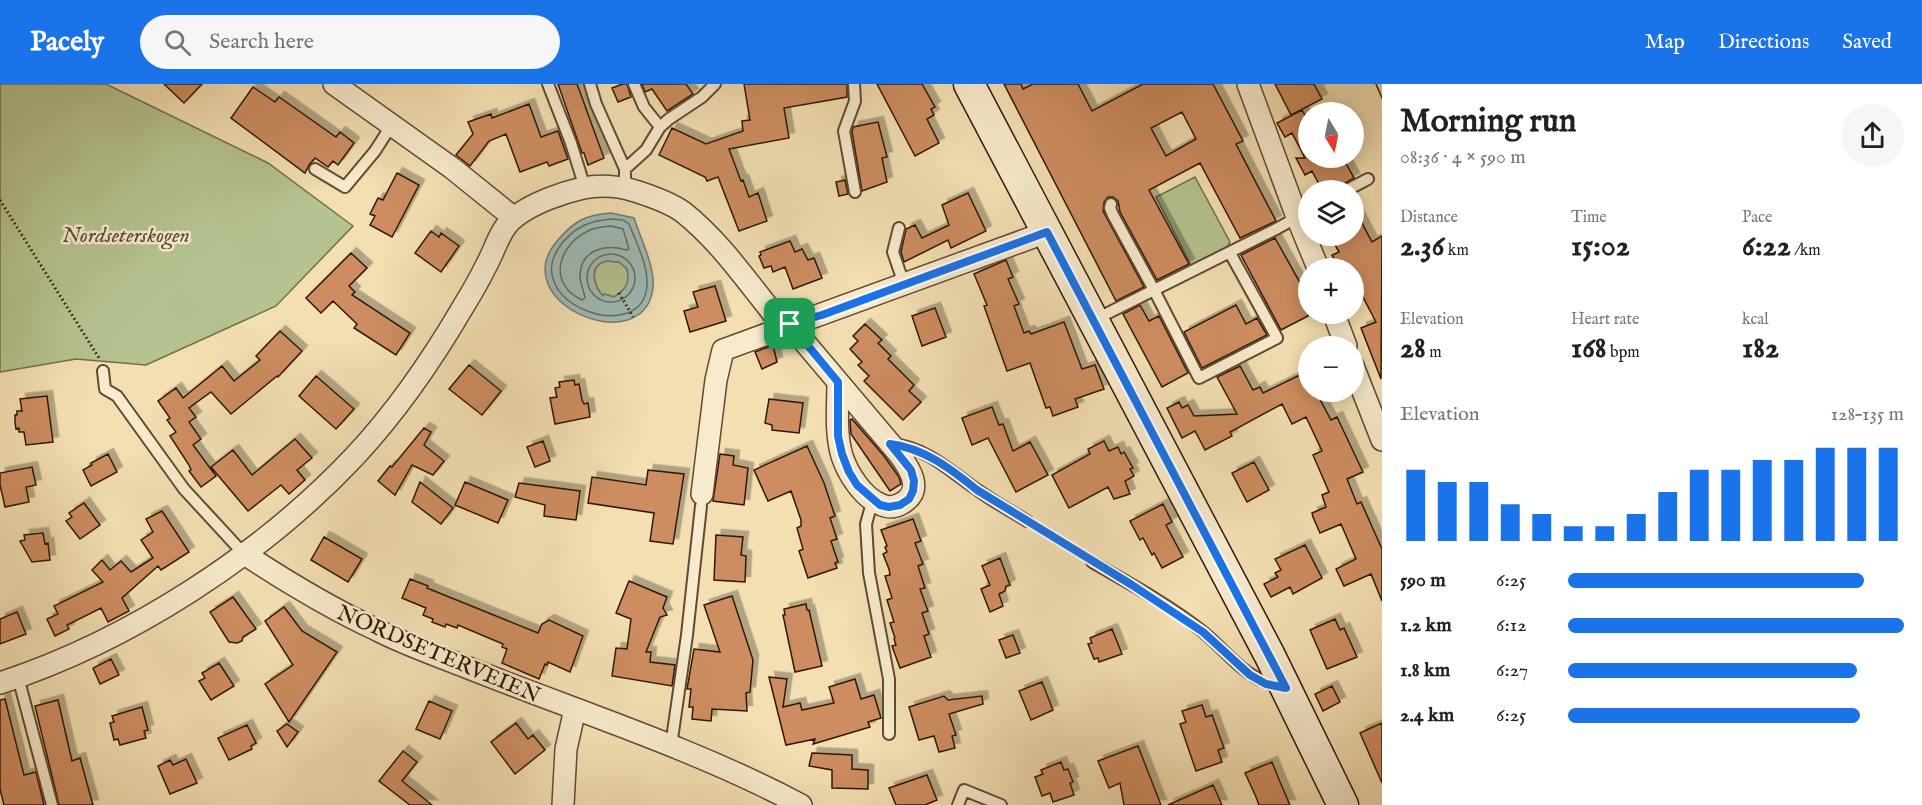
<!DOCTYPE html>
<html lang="en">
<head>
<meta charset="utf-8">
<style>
	body { margin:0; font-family:"IM FELL English",serif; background:#f6f6f6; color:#222; height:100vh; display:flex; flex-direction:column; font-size:22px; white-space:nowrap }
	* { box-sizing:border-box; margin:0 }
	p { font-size:20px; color:#767676 }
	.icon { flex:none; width:33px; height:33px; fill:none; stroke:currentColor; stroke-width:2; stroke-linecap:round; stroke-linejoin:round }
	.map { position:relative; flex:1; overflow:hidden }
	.side { display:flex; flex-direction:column; background:#fff; width:540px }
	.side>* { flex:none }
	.needle { width:39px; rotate:170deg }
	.tools { position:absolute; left:1298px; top:18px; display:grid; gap:12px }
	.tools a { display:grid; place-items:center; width:66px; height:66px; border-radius:50%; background:#fff; box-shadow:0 3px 15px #0003; font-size:30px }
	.pin { position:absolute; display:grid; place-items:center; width:51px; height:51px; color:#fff; margin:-26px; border-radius:12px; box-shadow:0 3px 9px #0006 }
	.round { display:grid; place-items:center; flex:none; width:63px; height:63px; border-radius:32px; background:#f6f6f6 }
	.overview { display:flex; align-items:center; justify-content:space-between; height:102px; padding:0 18px }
	h1 { font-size:33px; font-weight:800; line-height:45px }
	.stats { display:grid; grid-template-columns:repeat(3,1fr); gap:9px; height:102px; padding:6px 18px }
	.stats div { display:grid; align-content:center }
	.stats b { font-size:30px; font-weight:800 }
	.stats small { font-size:16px; font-weight:400 }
	.stats p { font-size:16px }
	.chart { height:168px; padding:12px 18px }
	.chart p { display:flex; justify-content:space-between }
	.chart svg { width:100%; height:108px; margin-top:6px; stroke:#1a73e8; stroke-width:6 }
	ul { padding:0 18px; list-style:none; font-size:20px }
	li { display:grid; grid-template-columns:96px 72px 1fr; align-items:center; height:45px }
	li i { height:15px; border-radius:8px; background:#1a73e8 }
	header { display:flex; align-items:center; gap:36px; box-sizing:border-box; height:84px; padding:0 30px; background:#1a73e8; color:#fff }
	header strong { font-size:28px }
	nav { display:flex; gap:33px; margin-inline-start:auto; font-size:21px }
	.search { width:420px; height:54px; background:#f6f6f6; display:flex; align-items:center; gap:15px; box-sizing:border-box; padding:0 21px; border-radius:33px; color:#767676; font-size:22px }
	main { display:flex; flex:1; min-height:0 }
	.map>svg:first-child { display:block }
	.green { fill:#b5c390; stroke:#726e4b; stroke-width:1.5 }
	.water { fill:#9ebab5; stroke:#727a6f; stroke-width:1.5; fill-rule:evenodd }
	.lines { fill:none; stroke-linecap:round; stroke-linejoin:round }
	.shore { stroke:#676a5e; stroke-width:1.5 }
	.building { fill:#cd8d60; stroke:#301906; stroke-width:1.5; fill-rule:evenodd; filter:url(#shadow) }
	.lane-casing { stroke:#614a31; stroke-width:14 }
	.street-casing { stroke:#614a31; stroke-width:24 }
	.secondary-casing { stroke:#301906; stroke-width:33 }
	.path { stroke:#301906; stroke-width:3; stroke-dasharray:1.5 3; stroke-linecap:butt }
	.lane { stroke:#f7eacd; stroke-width:10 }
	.street { stroke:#f7eacd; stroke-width:21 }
	.secondary { stroke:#f7eacd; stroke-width:30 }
	.tram { stroke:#301906; stroke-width:1.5 }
	.route-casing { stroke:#fff; stroke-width:12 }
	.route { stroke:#1a73e8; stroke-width:8 }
	.labels { text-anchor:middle; stroke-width:5; stroke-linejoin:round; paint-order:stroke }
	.park-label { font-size:22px; font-style:italic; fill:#584c2f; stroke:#f7eacd }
	.street-label { font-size:22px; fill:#301906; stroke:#f7eacd }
</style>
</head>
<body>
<header>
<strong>Pacely</strong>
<div class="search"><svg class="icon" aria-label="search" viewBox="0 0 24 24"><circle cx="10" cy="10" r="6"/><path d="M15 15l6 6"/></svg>Search here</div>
<nav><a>Map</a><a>Directions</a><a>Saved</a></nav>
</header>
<main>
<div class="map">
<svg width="1382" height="721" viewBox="0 0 1382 721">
	<defs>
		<filter id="shadow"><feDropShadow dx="5.5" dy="-5.5" stdDeviation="0" flood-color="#0004"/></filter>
	</defs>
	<rect width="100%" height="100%" fill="#f3dfb2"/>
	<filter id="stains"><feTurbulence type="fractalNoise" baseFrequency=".00333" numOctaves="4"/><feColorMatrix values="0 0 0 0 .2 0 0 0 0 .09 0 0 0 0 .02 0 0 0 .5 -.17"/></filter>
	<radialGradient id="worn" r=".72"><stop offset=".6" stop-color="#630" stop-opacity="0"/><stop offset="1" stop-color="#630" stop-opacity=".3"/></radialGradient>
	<path class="green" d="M0 0H106L268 79 353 142 276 222 146 281 76 275 0 288Z
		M1195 93 1230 158 1226 165 1192 183 1156 113Z
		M606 177 619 178 627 185C630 200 626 205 614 213L605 210 603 212C594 201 588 182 606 177Z"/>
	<path class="water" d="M611 129 634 134C641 156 655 182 653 204 644 277 504 219 557 157 574 137 585 131 611 129ZM606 177 619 178 627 185C630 200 626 205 614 213L604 210 603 212C593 201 588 182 606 177Z"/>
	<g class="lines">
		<path class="shore" d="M611 135 623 136 629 140C636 158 648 181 647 201 643 265 513 218 563 158 577 142 590 137 611 135Z
			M611 142 623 145 629 165 626 166C606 160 581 165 580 191 580 199 584 207 585 214L582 216C547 200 558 161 588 147 595 143 603 143 611 142Z
			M587 194a24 24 0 1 1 48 0a24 24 0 1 1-48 0Z"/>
	</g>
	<path class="building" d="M164 0H202L184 19Z
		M558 0H577L604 74 588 81 584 69H582Z
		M623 0H627L631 13 618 18 612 4Z
		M642 0H686L693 10 667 27 652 5 645 8Z
		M744 0H847V13L784 24 789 54 729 65 741 97 743 96 749 113 758 109 767 137 739 147 718 93 707 97 705 93 659 71 672 44 706 60 743 47 742 37 750 36Z
		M877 0H922L935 23 931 25 934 31 927 35 939 59 915 72Z
		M1004 0H1021L1023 5 1033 0H1078L1092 27 1143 0H1213L1243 57 1236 60 1276 137 1240 154 1200 79 1149 106 1189 180 1157 196 1120 128 1118 117 1113 113H1108L1104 118 1103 127 1144 203 1116 217ZM1182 28 1196 55 1166 72 1151 44Z
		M1275 0H1314L1322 15 1291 31Z
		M253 3 275 18 279 13 336 53 340 48 354 59 338 81 333 77 328 83 315 74 309 81 305 89 231 34Z
		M529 20 541 53 558 47 568 75 549 82 547 78 520 88 506 50 489 57 470 82 456 71 473 50 468 38 491 30 492 34Z
		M1302 26 1308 37V74H1339L1330 78 1332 82 1344 76 1354 94 1333 106H1322L1312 87 1305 91 1296 74H1305L1292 49 1285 53 1277 39Z
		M878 38 887 73 882 74 887 98 862 107 852 48 853 43Z
		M397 89 419 101 392 153 370 141 375 132 370 130 378 114 383 116Z
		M845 96 848 110 839 112 836 98Z
		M968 109 986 147 951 164 948 156 904 178 901 168 906 145 915 141 922 154 949 141 942 121Z
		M1353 122 1372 158 1382 152 1381 295 1361 244 1376 238 1353 194V184H1339L1332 171 1339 168 1330 152H1353Z
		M431 147 439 153 441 149 459 162 441 188 415 169Z
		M1275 154 1308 213V232L1281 246 1241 171Z
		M790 157 795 168 802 165 808 176 814 174 822 194 793 205 785 183 773 188 771 182 764 184 759 172 761 171 760 168Z
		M351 169 367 184 349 202 355 208 352 211 410 249 396 271 354 244 357 240 333 217 321 229 306 214Z
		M1006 176 1013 193 1008 195 1019 220 1014 222 1024 249 1029 247 1031 250 1064 238 1082 285 1095 281 1104 305 1075 315 1078 323 1053 332 1050 323 1046 324 1030 279 1007 287 984 222 987 221 974 190Z
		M715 202 726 237 690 248 684 227 698 223 693 208Z
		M1140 221 1149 237 1159 232 1188 289 1162 303 1123 230Z
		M1236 221 1246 240 1257 234 1267 251 1202 284 1184 248Z
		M935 224 946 253 922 262 912 232Z
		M865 240 882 256 878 259 891 272 888 275 914 301 909 307 921 318 903 336 864 297 869 292 858 281 862 278 850 265 858 257 853 252Z
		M280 247 302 267 278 293 277 292 231 330 211 308 189 324 196 333 189 338 201 355 193 361 216 392 201 403 189 387 191 386 189 381 170 352 176 348 167 336 170 334 158 317 176 304 183 314 222 282 234 297 260 276 256 272Z
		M773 261 777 278 762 285 755 268Z
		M469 281 501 307 482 331 449 305Z
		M1240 282 1253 306 1260 303 1263 309 1308 287V308H1316L1331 336 1337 333 1363 388 1347 395 1357 420 1361 418 1382 465V517L1371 490 1344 502 1336 485 1356 475 1341 440 1320 449 1313 433 1312 429 1326 423 1322 411 1329 408 1313 371 1322 367 1306 333 1292 340 1282 320 1230 348 1232 352 1205 366 1195 347 1182 354 1167 324 1179 318 1182 324 1188 321 1194 332 1237 330 1217 293Z
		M316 292 354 325 336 345 299 312Z
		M574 296 575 301 579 300 582 316 584 320 588 319 590 333 555 340 550 314 557 313 555 304 560 303 559 298Z
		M47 312 53 358 26 361 24 348H19V344L16 345 15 338V331H17V327H22L20 315Z
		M769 315 803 319 799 349 772 346V341L765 339Z
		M992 323 999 341 1003 340 1013 367 1030 358 1048 391 1016 408 988 354 972 361 962 334Z
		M852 335 884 372 899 393 901 400 890 407 851 350 850 336Z
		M424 344 431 348 424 361 444 377 433 391 412 381 395 411 378 397 390 382 392 383Z
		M295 355 312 374 297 386 305 396 289 410 281 401 248 427 211 383 233 366 252 391Z
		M543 357 550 377 535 383 527 363Z
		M1104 357 1109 367 1118 363 1121 370 1124 368 1133 384 1130 385 1134 392 1125 397 1130 410 1114 415 1108 403 1069 424 1052 391 1090 370 1088 365Z
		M807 362 824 399 835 432 830 434 837 455 831 457 838 478 835 479 837 484 808 494 799 467 803 465 797 444 801 442V436L791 407 768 417 754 386Z
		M108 370 117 388 91 402 83 386 92 381 91 379Z
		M720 370 734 372 733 381 748 384 744 421 713 417Z
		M1254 378 1269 406 1247 418 1232 389Z
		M32 383 36 401 26 403 29 418 5 423 0 401V389Z
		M648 386 684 390 673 460 650 457 654 429 588 419 592 393 646 401Z
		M420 398 453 424 441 440 412 418Z
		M465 398 508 416 498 439 455 421Z
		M519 399 580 407 576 436 544 432 545 421 515 413Z
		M84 419 100 441 80 455 66 437 72 433 69 429Z
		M1163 420 1172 438 1166 441 1183 473 1162 484 1154 469 1152 471 1143 454 1140 456 1130 437Z
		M162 427 189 468 161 486 158 482 122 514 129 527 108 538 101 524 67 541 69 545 55 552 47 535 58 530 54 522 103 498 92 486 102 476 110 486 121 477 131 488 153 474 141 456 153 448 146 435Z
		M913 435 921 457 915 459 923 480 918 482 925 504 920 505 928 527 922 529 929 550 924 552 931 573 900 584 892 562 896 561 894 555 895 554 890 539 894 538 887 516 892 514 885 492 890 491 889 485 883 470 887 468 885 463 887 462 881 446Z
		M43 449 45 460 48 459 50 476 32 478 20 457 25 456 24 451Z
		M716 451 743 453 741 471 746 472 745 498 714 496Z
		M324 453 362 475 348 498 311 476Z
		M1305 461 1322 494 1293 510 1290 503 1271 513 1264 500 1278 493 1275 489 1281 486 1275 475Z
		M1000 474 1010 501 1006 502 1005 507 999 510 1003 522 990 528 981 505 990 501 982 482Z
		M410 495 428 502 427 504 538 549 542 540 549 536 583 552 570 588 548 578 547 581 545 580 539 595 502 579 507 565 502 563 503 560 458 541 457 544 446 540 445 543 432 538 433 535 423 531 426 524 402 514Z
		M629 497 667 513 663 524 667 531 660 533 646 568H651L650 578 675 581 672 602 612 592 616 564 627 565 631 535 616 529Z
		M732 512 753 576 750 608 746 609 747 627 712 625 711 637 692 635 693 623H689L691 605H687L694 565 720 568 704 521Z
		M233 513 256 545 243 553 242 557 237 559 229 558 210 528Z
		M806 520 807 526H809L822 582 795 588 783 531H785L784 525Z
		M284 523 302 547 337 568 289 638 265 600 293 581 265 537Z
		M17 528 26 550 0 560V535Z
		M1335 535 1340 546 1344 544 1357 573 1327 585 1310 546Z
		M1112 545 1122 570 1099 578 1098 574 1094 575 1088 560 1092 559 1090 554Z
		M1013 551 1020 569 1006 574 999 556Z
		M111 575 119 591 100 600 93 584Z
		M219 579 234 602 211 616 199 597 205 594 202 589Z
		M769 593 787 595 783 623 800 619 802 626 834 619 829 603 855 595 861 615 874 611 881 634 868 638 870 643 813 660 815 655 786 661Z
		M1042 598 1053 626 1031 636 1019 607Z
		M1332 602 1340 618 1323 627 1315 610Z
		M944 612 948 616 982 612 983 620 949 630 956 651 952 652 955 664 939 668 934 652 919 656 909 623Z
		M5 615 24 691 36 688 44 721H4L0 705V616Z
		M58 616 72 677 80 674 93 721H59L35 622Z
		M429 617 452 627 440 655 416 645Z
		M1202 621 1206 633 1212 631 1224 664 1218 666 1222 678 1196 687 1180 640 1186 638 1182 627Z
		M142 623 148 646 144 647 146 654 120 661 118 655 114 656 110 639 114 638 112 632Z
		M516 639 528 655 533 651 545 666 515 690 491 658Z
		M1382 639V699L1360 649Z
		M287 640 298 648 287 663 277 647Z
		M247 641 256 659 251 662 252 665 229 676 218 654Z
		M1138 662 1161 721H1124L1120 699 1109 704 1098 677Z
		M403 667 417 678 402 697 432 721H410L379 697Z
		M812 669 852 671V685L868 686V705L832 704V686L809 682Z
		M186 675 197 699 170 710 158 682 170 676 173 681Z
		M1061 678 1064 686 1068 685 1073 698 1070 699 1074 711 1053 718 1050 709 1042 712 1035 693 1043 690 1041 686Z
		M1272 678 1280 698 1290 721H1259L1256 713 1245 689Z
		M927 691 937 716 925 721H896L889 704Z
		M1213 701 1222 721H1168Z"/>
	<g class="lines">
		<g class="lane-casing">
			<path id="lane" d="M548 0 571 59 585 104
				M590 0 596 20 625 85V104
				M634 0 644 23 660 43
				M854 0 855 17 844 47 855 108
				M315 85 345 103 375 67 391 42
				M625 85 646 66 660 43 669 35 702 13 715 0
				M1347 106 1368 95
				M1111 120 1110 124 1113 131 1154 206 1278 144 1308 127
				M899 144 893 168 904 200
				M1094 236 1154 206 1199 294 1277 254 1230 169
				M103 287 105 305 117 312 184 405 243 469
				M893 360C928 364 951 388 979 407 994 418 1011 427 1027 437
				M873 415 866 440 869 489 889 595V650
				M1092 478C1129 499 1169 521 1202 547 1230 570 1243 594 1280 603
				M18 593 52 721
				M671 662 687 551 701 422
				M958 721 964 706 1001 721"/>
		</g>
		<g class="street-casing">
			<path id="street" d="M334 0 452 84 514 134
				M1248 0 1297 133 1318 184
				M1334 230 1346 262
				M790 241 899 370C910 385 923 405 904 418 897 423 889 424 882 421 863 414 848 390 842 372 835 348 838 322 838 298
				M1353 282 1382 356
				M702 410 716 296 723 266C831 226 939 187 1047 148
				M243 469C287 498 330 524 377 546 404 560 433 570 461 581 573 626 694 664 801 721
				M0 599C129 557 262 471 355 372 397 327 432 276 463 223 471 210 479 196 486 182 495 166 500 144 515 133 533 119 561 109 583 104 599 101 619 102 635 107 651 112 669 118 683 128 722 159 752 204 783 242
				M563 721 566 665 575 625"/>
		</g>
		<g class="secondary-casing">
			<path id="secondary" d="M969 0 1270 572 1343 721"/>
		</g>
		<path class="path" d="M0 116 99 274
			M619 209 633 233
			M1038 444 1081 471"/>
		<use href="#lane" class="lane"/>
		<use href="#street" class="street"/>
		<use href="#secondary" class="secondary"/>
		<path class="tram" d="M1376 0 1382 14"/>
	</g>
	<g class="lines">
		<g class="route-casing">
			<path id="route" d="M1047 148 1286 604 1266 600 1250 591 1203 548 1132 501 977 406C951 385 924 364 890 360L911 386 914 397 913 407 909 415 900 421 889 423 880 421 873 415 857 401 849 388 842 370 838 352V298L790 240 822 231Z"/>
		</g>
		<use href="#route" class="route"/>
	</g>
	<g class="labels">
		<g class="park-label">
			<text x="126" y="158">Nordseterskogen</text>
		</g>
		<g class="street-label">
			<text transform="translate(439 569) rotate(23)" y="8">NORDSETERVEIEN</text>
		</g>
	</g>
	<rect width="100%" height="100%" filter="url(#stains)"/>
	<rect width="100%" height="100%" fill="url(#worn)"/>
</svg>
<div class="tools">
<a><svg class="needle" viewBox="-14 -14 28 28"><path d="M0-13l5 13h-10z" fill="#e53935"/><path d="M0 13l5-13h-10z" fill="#767676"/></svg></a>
<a><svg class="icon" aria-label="layers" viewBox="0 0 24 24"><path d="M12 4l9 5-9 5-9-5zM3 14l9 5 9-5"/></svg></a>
<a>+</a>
<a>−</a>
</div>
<div class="pin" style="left:790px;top:240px;background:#1e9e55"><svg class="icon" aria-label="arrive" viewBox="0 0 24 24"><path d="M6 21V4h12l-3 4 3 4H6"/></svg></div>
</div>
<section class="side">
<div class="overview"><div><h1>Morning run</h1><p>08:36 · 4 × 590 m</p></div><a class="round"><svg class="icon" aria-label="share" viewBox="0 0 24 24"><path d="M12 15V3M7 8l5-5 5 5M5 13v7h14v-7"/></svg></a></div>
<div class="stats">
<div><p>Distance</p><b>2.36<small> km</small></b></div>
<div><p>Time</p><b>15:02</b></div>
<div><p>Pace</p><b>6:22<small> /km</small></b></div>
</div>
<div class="stats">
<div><p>Elevation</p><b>28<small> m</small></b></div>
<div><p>Heart rate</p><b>168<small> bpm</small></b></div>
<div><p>kcal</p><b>182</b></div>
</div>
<div class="chart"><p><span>Elevation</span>128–135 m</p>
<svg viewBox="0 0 160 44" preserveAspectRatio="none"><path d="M5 44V15M15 44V20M25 44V20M35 44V29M45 44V33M55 44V38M65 44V38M75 44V33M85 44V24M95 44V15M105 44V15M115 44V11M125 44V11M135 44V6M145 44V6M155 44V6"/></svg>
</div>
<ul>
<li><b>590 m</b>6:25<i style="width:88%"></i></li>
<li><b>1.2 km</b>6:12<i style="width:100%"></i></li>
<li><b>1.8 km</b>6:27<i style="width:86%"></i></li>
<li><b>2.4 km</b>6:25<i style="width:87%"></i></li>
</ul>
</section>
</main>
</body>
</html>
